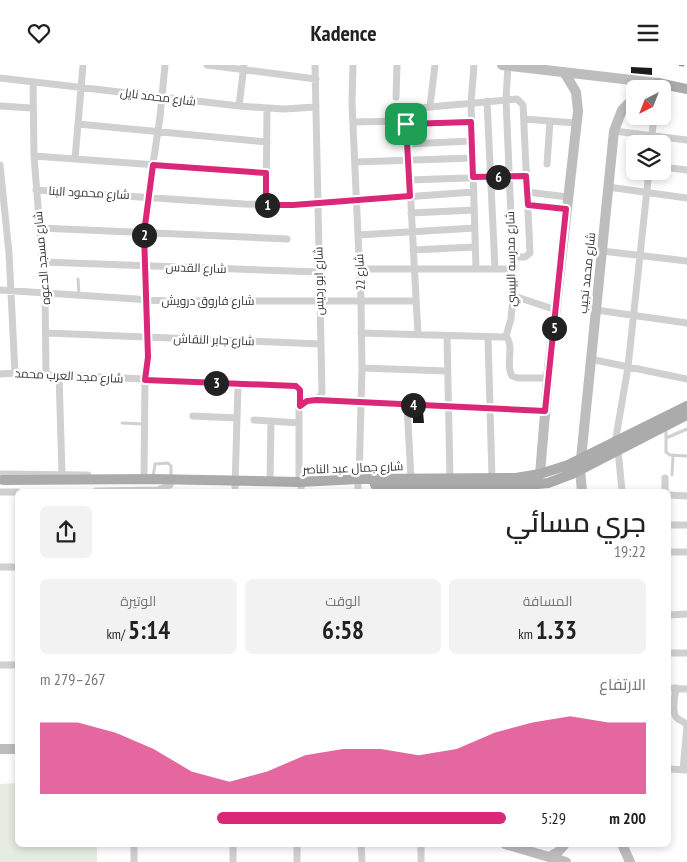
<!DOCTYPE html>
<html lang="ar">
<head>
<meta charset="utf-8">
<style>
	body { margin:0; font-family:"PT Sans Narrow",Cairo,sans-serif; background:#f2f2f2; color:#222; direction:rtl; height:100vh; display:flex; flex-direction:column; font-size:19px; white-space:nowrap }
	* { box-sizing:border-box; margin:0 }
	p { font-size:16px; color:#767676 }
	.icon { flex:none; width:28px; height:28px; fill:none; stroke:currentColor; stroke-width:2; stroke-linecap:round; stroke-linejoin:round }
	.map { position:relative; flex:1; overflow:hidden; direction:ltr }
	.details { position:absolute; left:15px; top:424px; width:656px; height:358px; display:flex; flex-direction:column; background:#fff; border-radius:8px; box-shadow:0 2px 8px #0003; direction:rtl }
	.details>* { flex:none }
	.needle { width:32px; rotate:222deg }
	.tools { position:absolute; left:626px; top:15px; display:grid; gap:10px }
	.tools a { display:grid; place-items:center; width:45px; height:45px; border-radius:8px; background:#fff; box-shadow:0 2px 8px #0003; font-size:25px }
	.pin { position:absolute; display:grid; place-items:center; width:42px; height:42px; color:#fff; margin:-21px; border-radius:10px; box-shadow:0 2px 8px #0006 }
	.km { position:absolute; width:25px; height:25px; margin:-12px; border-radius:50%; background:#222; color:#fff; font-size:14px; line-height:25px; text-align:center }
	.round { display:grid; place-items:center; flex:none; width:52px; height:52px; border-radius:8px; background:#f2f2f2 }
	.headline { display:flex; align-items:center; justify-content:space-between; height:85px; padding:0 25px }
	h1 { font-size:28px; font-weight:600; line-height:38px }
	.metrics { display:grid; grid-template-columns:repeat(3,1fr); gap:8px; height:85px; padding:5px 25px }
	.metrics div { display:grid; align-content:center; border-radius:8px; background:#f2f2f2; text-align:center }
	.metrics b { font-size:25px; font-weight:600 }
	.metrics small { font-size:14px; font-weight:400 }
	.metrics p { font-size:14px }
	.chart { height:140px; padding:10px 25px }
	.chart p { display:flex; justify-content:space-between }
	.chart svg { width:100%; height:90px; margin-top:5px; fill:#db2777; opacity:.7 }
	ul { padding:0 25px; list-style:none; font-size:16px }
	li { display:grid; grid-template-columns:80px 60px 1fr; align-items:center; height:38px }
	li i { height:12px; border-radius:6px; background:#db2777 }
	header { display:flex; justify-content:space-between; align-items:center; height:65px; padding:0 25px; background:#fff; font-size:22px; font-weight:600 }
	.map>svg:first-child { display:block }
	.green { fill:#e6ecdf }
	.building { fill:#1a1a1a }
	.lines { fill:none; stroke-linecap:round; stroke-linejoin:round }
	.lane { stroke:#d0d0d0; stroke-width:3 }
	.street { stroke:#d0d0d0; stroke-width:7 }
	.secondary { stroke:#bdbdbd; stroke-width:10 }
	.primary { stroke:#ababab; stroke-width:10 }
	.rail { stroke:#888; stroke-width:2; stroke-dasharray:5 4; stroke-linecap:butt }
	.route-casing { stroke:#fff; stroke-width:10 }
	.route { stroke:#db2777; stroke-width:6 }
	.labels { text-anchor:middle; stroke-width:5; stroke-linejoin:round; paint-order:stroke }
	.street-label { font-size:12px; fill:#333; stroke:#fff }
</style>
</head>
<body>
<header><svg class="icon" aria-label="menu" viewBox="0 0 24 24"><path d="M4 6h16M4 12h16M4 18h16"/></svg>Kadence<svg class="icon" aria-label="heart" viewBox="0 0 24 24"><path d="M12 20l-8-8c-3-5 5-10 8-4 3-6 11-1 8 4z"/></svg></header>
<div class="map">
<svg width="687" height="797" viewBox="0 0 687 797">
	<rect width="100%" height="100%" fill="#fff"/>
	<path class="green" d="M17 718 18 779H97V797H0V719Z"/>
	<path class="building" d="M631 2 652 3V10L631 8Z
		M423 346 424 358H413V347Z"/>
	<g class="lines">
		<path class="lane" d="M78 214 79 230
			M122 358 144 359
			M666 364V387L670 390 687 391
			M666 373 687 364
			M672 410 673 390
			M153 412 155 399 168 398 171 401V413"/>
		<path class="street" d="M207 0 316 14
			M353 0 352 38 361 236 362 303 359 414
			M474 0 471 38 476 204
			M0 13 239 41 284 44 316 42
			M33 17 34 91 45 228 46 309
			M396 32 397 0
			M487 36 495 204
			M0 41 32 43
			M239 41 244 0
			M430 41 435 0
			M524 54 576 58
			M353 57 406 56
			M78 59 267 77
			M406 59 471 57
			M614 66 687 75
			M407 79 472 76
			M651 79 654 51
			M34 91 266 108
			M75 94 83 0
			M355 97 472 93
			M547 99 550 56
			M0 100 9 188 15 308
			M662 102 687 105
			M409 115 526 111
			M608 122 687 133
			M36 125 244 139 293 140 474 127
			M527 127 568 132
			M266 140 267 43
			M528 140 566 144
			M411 148 474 145
			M40 163 287 174
			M358 170 475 163
			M413 185 475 182
			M602 186 687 196
			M43 197 319 207
			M359 204H514
			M0 225 166 236H416
			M514 231 556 245
			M596 245 687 258
			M47 268 321 279
			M361 268 503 272 506 271
			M418 270 406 47 408 44 517 34 523 40 530 188 525 192H513
			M447 271 450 414
			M506 271 511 254 514 222 506 35 508 0
			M506 271C515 283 505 299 512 311L518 313H548
			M488 272 492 414
			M590 294 687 314
			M362 303 447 306
			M0 309 15 308 296 321 300 325V341
			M59 310 62 409
			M317 335 545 346
			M407 340 411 413
			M193 351 237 353
			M254 355 299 358
			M615 378 628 302 649 106
			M618 385 622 426
			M0 409 88 410
			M144 410 145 315 148 292 144 168 146 146 160 52 165 0
			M270 416 271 356
			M299 417V344L304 337 317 335 322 328 315 0
			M235 422 238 319
			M96 426 158 425 170 420
			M301 426V422
			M358 426V420
			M665 426V413
			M0 427H18
			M669 430 687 431
			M669 460H687
			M669 487H687
			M0 502H18
			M669 550 687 549
			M669 588H687
			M0 600H18
			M669 623 687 624
			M676 623C675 631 671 648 677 653 681 657 684 655 687 661L683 705
			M669 704 686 705
			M361 779 362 797
			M421 779V797
			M134 797V779
			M233 797V779
			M297 797V779"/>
		<path class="secondary" d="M502 0 658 18
			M581 394 614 66 622 45 635 32
			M580 405 582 426
			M540 409 548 313 578 46 576 27 564 7
			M0 684H18
			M505 779 566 797
			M622 779 630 797
			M549 792 558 787 565 779"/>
		<path class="primary" d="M658 18 687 24
			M3 415 153 414 299 417 359 414 516 413 540 409 568 400 687 341
			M375 420 507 422 548 418 572 409 687 350"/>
		<path class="rail" d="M679 0 687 1"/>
	</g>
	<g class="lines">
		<g class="route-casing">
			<path id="route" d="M471 57 473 112 526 111 528 140 566 144 545 346 317 335 307 336 300 341V325L296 321 145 315 148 292 144 168 153 100 266 108V140H293L410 131 406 59Z"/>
		</g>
		<use href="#route" class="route"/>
	</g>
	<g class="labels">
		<g class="street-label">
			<text transform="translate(158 32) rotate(7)" y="4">شارع محمد نايل</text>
			<text transform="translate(89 128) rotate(3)" y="4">شارع محمود البنا</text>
			<text transform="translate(42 193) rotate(-95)" y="4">شارع مسجد الدعوه</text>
			<text transform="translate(511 194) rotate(-91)" y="4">شارع مدرسه البيسي</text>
			<text transform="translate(196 203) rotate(2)" y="4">شارع القدس</text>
			<text transform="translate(360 207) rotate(-93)" y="4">شارع 22</text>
			<text transform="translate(587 208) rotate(-84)" y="4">شارع محمد نجيب</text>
			<text transform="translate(319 216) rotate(-91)" y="4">شارع ابو رديس</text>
			<text x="208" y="240">شارع فاروق درويش</text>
			<text transform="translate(214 275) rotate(2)" y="4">شارع جابر النقاش</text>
			<text transform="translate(69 311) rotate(3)" y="4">شارع مجد العرب محمد</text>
			<text transform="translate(353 403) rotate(-2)" y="4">شارع جمال عبد الناصر</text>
		</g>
	</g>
</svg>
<div class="tools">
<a><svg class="needle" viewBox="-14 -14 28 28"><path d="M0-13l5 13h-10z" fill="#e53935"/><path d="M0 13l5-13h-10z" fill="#767676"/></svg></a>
<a><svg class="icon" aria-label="layers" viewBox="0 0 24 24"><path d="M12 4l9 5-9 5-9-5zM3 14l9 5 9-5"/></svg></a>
</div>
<div class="pin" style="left:406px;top:59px;background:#1e9e55"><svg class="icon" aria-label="arrive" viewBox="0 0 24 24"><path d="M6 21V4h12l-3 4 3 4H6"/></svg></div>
<b class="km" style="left:267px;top:140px">1</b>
<b class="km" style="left:144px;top:170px">2</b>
<b class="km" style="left:216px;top:318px">3</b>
<b class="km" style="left:413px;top:340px">4</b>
<b class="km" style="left:554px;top:263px">5</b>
<b class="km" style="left:498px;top:112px">6</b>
<section class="details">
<div class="headline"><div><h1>جري مسائي</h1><p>19:22</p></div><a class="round"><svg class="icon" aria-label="share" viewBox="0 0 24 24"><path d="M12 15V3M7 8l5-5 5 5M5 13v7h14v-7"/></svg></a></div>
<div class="metrics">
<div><p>المسافة</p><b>1.33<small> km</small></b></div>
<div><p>الوقت</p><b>6:58</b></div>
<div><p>الوتيرة</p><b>5:14<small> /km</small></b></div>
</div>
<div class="chart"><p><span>الارتفاع</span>267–279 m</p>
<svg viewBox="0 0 160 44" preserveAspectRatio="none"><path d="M0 44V9L10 9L20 14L30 22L40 33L50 38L60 33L70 25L80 22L90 22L100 25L110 22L120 14L130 9L140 6L150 9L160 9V44z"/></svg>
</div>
<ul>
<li><b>200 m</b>5:29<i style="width:62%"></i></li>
</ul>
</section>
</div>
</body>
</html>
